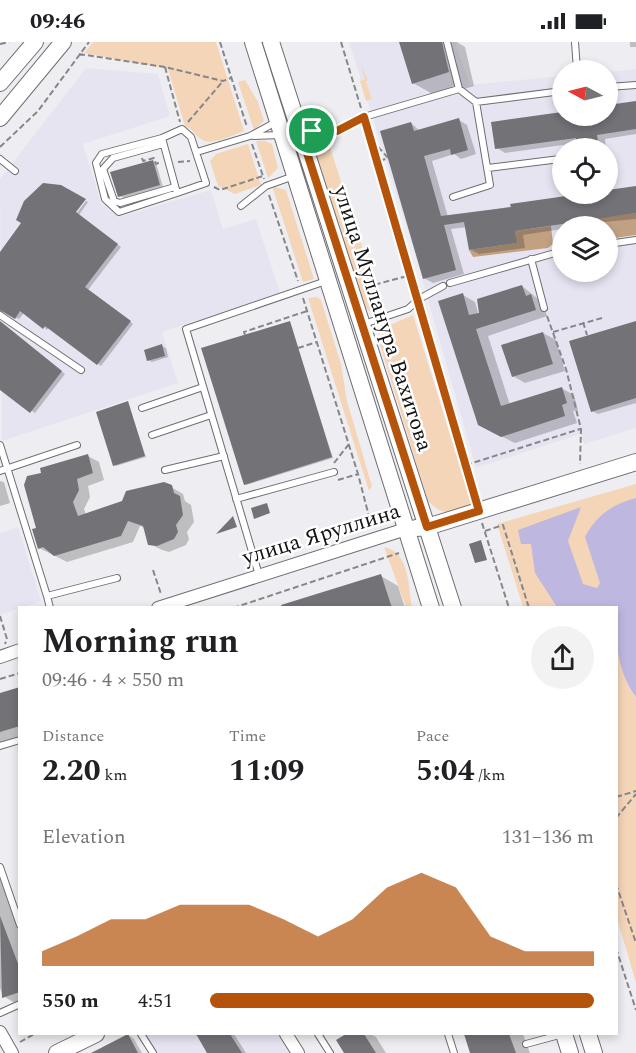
<!DOCTYPE html>
<html lang="en">
<head>
<meta charset="utf-8">
<style>
	body { margin:0; font-family:Spectral,serif; background:#f2f2f2; color:#202124; height:100vh; display:flex; flex-direction:column; font-size:22px; white-space:nowrap }
	* { box-sizing:border-box; margin:0 }
	p { font-size:20px; color:#757577 }
	.icon { flex:none; width:33px; height:33px; fill:none; stroke:currentColor; stroke-width:2; stroke-linecap:round; stroke-linejoin:round }
	.map { position:relative; flex:1; overflow:hidden }
	.side { position:absolute; left:18px; top:564px; width:600px; height:429px; display:flex; flex-direction:column; background:#fff; border-radius:0px; box-shadow:0 3px 9px #0003 }
	.side>* { flex:none }
	.needle { width:39px; rotate:277deg }
	.buttons { position:absolute; left:552px; top:18px; display:grid; gap:12px }
	.buttons a { display:grid; place-items:center; width:66px; height:66px; border-radius:50%; background:#fff; box-shadow:0 3px 9px #0003; font-size:30px }
	.pin { position:absolute; display:grid; place-items:center; width:51px; height:51px; color:#fff; margin:-26px; border:3px solid #fff; border-radius:50%; box-shadow:0 2px 6px #0007 }
	.round { display:grid; place-items:center; flex:none; width:63px; height:63px; border-radius:32px; background:#f2f2f2 }
	.overview { display:flex; align-items:center; justify-content:space-between; height:102px; padding:0 24px }
	h1 { font-size:33px; font-weight:700; line-height:45px }
	.figures { display:grid; grid-template-columns:repeat(3,1fr); gap:9px; height:102px; padding:6px 24px }
	.figures div { display:grid; align-content:center }
	.figures b { font-size:30px; font-weight:700 }
	.figures small { font-size:16px; font-weight:400 }
	.figures p { font-size:16px }
	.chart { height:168px; padding:12px 24px }
	.chart p { display:flex; justify-content:space-between }
	.chart svg { width:100%; height:108px; margin-top:6px; fill:#b45309; opacity:.7 }
	ul { padding:0 24px; list-style:none; font-size:20px }
	li { display:grid; grid-template-columns:96px 72px 1fr; align-items:center; height:45px }
	li i { height:15px; border-radius:8px; background:#b45309 }
	.status { display:flex; justify-content:space-between; align-items:center; height:42px; padding:0 30px; background:#fff; direction:ltr }
	.status svg { height:16px; fill:currentColor }
	.map>svg:first-child { display:block }
	.built { fill:#e6e4f1; fill-rule:evenodd }
	.green { fill:#f4d5b8 }
	.forest { fill:#c2a183 }
	.water { fill:#beb8e1 }
	.shadow { fill:#0003 }
	.building { fill:#737277 }
	.lines { fill:none; stroke-linecap:round; stroke-linejoin:round }
	.lane-casing { stroke:#6e6e72; stroke-width:8 }
	.street-casing { stroke:#6e6e72; stroke-width:14 }
	.secondary-casing { stroke:#6e6e72; stroke-width:18 }
	.path { stroke:#878789; stroke-width:2; stroke-dasharray:6 3; stroke-linecap:butt }
	.lane { stroke:#fff; stroke-width:6 }
	.street { stroke:#fff; stroke-width:12 }
	.secondary { stroke:#fff; stroke-width:16 }
	.route-casing { stroke:#fff; stroke-width:12 }
	.route { stroke:#b45309; stroke-width:8 }
	.labels { text-anchor:middle; stroke-width:5; stroke-linejoin:round; paint-order:stroke }
	.street-label { font-size:22px; fill:#121213; stroke:#fff }
</style>
</head>
<body>
<div class="status"><b>09:46</b><svg viewBox="0 0 49 12"><path d="M0 12V9h3v3zM5 12V6h3v6zM10 12V3h3v9zM15 12V0h3v12zM26 1h20v11H26zM47 4h2v5h-2z"/></svg></div>
<div class="map">
<svg width="636" height="1011" viewBox="0 0 636 1011">
	<rect width="100%" height="100%" fill="#eeeef2"/>
	<path class="built" d="M349 0H455L470 43 562 34V74H608V30L636 27V386L584 402 581 392 476 426 413 205ZM562 106H608V152H562ZM562 184H608V230H562Z
		M86 26 158 32 170 74 83 102 101 161 119 175 211 148 223 187 256 177 280 251 162 290 178 341 2 399 0 137Z
		M18 485 41 559 0 573V491Z
		M146 992H278L290 1011H157Z"/>
	<path class="green" d="M93 0H216L244 89C233 93 210 105 201 97 194 92 193 87 185 84L168 27 84 11Z
		M361 24 368 38 366 40 372 57 366 59 360 39 365 37Z
		M245 38 258 60 264 79 254 88 238 40Z
		M327 96 383 270 373 273 365 265 313 105 318 100Z
		M256 99H265L272 102 278 126 268 136Z
		M248 102 261 143 235 152 218 144 210 119 216 112Z
		M272 144 286 148 314 237 303 240Z
		M317 255 321 258 341 322 347 359 372 444 369 449 308 256Z
		M413 273 472 464C451 470 445 476 428 459L380 303 383 286Z
		M636 442V941L617 876 616 566 523 565 497 482Z
		M384 505C410 510 408 544 412 565H406Z"/>
	<path class="forest" d="M636 171V193L608 197V184H585L584 178Z
		M551 184 553 202 548 206 473 215 469 208 516 201 515 189Z"/>
	<path class="water" d="M636 456V655C616 627 616 599 616 566L557 565 535 531 531 502H521L518 488 581 465 568 499 583 542 597 546 600 541 585 495C596 474 612 462 636 456Z"/>
	<path class="shadow" d="M408 0H457L465 5 474 44 438 55 413 41Z
		M630 0H636V5H630Z
		M636 61V92L605 97 606 106H579L578 101 505 111 497 106 493 81 562 71V74H608V65Z
		M459 78 467 83 476 112 461 117 454 112 432 119 448 175 586 152H608V115L612 148 636 145V177L562 184V187L523 193 525 206 479 212 470 207 467 185 451 187 464 232 433 241 424 236 411 81 420 89Z
		M153 119 156 121 163 145 124 156 120 154Z
		M86 159 88 160 79 173 121 205 88 248 133 282 101 324 49 285 47 288 44 285 24 271 19 277 3 269 0 272V211L70 175 73 176Z
		M522 244 543 261 547 274 488 294 510 363 561 346 574 353 578 368 573 369 577 381 515 401 492 390 463 253 475 260 479 274Z
		M0 280 65 332 35 371 0 346Z
		M289 280 333 416 246 443 245 442Z
		M636 280V361L598 372 592 369Z
		M543 291 556 298 565 329 525 341 513 334Z
		M162 304 166 306 168 315 152 320 148 318Z
		M128 361 146 415 116 424 115 423Z
		M88 414 99 420 104 438 88 444 90 455 84 467 86 473 124 461 164 441 183 452 185 459 191 463 194 480 187 490 189 497 186 503 169 510 162 508 150 502 145 486 140 484 133 500 67 520 39 506 43 432Z
		M0 439 4 440 10 461 0 464Z
		M381 534 398 544 405 566H280Z
		M20 647V698L0 704V653Z
		M0 829 20 887V964L3 954 0 946Z
		M197 992H234L246 1011H209Z
		M349 992H370L376 995 386 1011H346L338 998Z
		M465 992H523L530 1011H472Z
		M128 993 134 997 142 1011H94Z"/>
	<path class="building" d="M399 0H442L449 30 412 42Z
		M636 59V87L597 93 599 106H578L576 96 495 107 491 80 562 70V74H608V63Z
		M459 76 468 108 451 113 450 107 424 114 441 174 511 165 510 162 580 152H608V148L636 144V171L515 189 517 201 469 208 464 180 444 183 456 228 423 237 380 89 411 80 414 89Z
		M153 118 160 143 118 155 110 130Z
		M43 141 61 143 86 157 76 170 118 202 85 245 131 279 97 323 45 284 43 287 20 269 15 277 0 268V210L21 181 16 178 24 159Z
		M522 243 526 254 531 252 536 268 476 287 501 364 562 345 567 361 562 363 565 374 501 395 478 383 438 259 463 251 469 273 479 271 477 257Z
		M0 279 62 329 30 371 0 348Z
		M290 279 332 415 244 443 201 306Z
		M636 279V356L591 370 569 299Z
		M543 290 553 322 512 335 501 303Z
		M162 302 165 314 147 319 144 308Z
		M128 359 145 414 113 424 96 370Z
		M88 412 93 431 77 437 79 448 73 460 78 474 122 459 126 449 164 440 172 443 174 451 180 454 183 473 176 483 178 490 174 497 157 504 148 503 143 484 128 479 121 494 54 514 43 505 38 507 32 487 36 486 24 443 27 434 41 431 40 426Z
		M267 461 270 471 254 477 251 466Z
		M233 474 237 485 216 492Z
		M481 498 487 518 475 521 469 502Z
		M381 532 392 566H282L281 563Z
		M20 645V684L0 690V651Z
		M0 874 20 927V950L2 956Z
		M128 992 138 1011H91Z
		M196 992H230L242 1011H207Z
		M346 992H364L376 1011H344L336 998Z
		M464 992H509L516 1011H470Z"/>
	<g class="lines">
		<g class="lane-casing">
			<path id="lane" d="M447 0 459 47
				M575 0 577 28
				M608 45 636 43
				M182 87 191 95 206 141 177 151 162 96Z
				M302 89H337L364 75 459 47 476 60 562 49
				M254 94 280 93
				M162 96 102 112 96 121 105 157 119 170 177 151
				M304 100 327 89
				M163 102 113 116 103 127 114 159 120 161 175 145
				M197 110 250 94 278 79
				M0 117 15 129
				M488 126 560 117
				M453 155 490 143 476 60
				M241 164 266 144 294 134
				M608 202 636 198
				M531 217 544 266
				M450 241 562 209
				M0 273 81 328
				M364 282 408 267 419 257 443 244
				M142 366 203 345
				M152 393 211 373
				M0 403 47 554
				M165 428 224 414
				M0 429 77 403
				M236 457 334 430
				M259 533 186 287 326 239
				M50 566 47 554 117 536
				M0 704 20 698
				M0 825 20 883
				M0 971 20 962
				M141 992 153 1011
				M318 992 330 1011
				M448 992 454 1011
				M526 1002 563 992"/>
		</g>
		<g class="street-casing">
			<path id="street" d="M158 566 406 487
				M0 615 20 608
				M0 990 12 1011
				M286 992 298 1011"/>
		</g>
		<g class="secondary-casing">
			<path id="secondary" d="M253 0 431 566
				M271 0 453 566
				M0 41 35 0
				M0 76 63 0
				M416 486 427 485 636 420
				M564 992 570 1011
				M588 992 594 1011
				M57 1011 96 992"/>
		</g>
		<path class="path" d="M220 0 247 85
			M341 0 361 66
			M0 2 9 0
			M79 12 165 25 223 39 231 36
			M165 25 180 80
			M188 80 223 39
			M366 83 416 250
			M372 98 388 116 377 120
			M252 102 264 137
			M0 105 38 69 89 0
			M142 116 143 119 154 116 156 122 160 120
			M178 120 190 119
			M214 145 220 148 263 134
			M269 153 298 239
			M570 180V184
			M366 245 411 233
			M303 256 358 432 372 486
			M421 267 475 455
			M547 274 566 327 581 387 580 422
			M583 280 587 293
			M553 290 602 276
			M245 293 244 290 307 269
			M298 306 317 300
			M334 421 349 402
			M466 423 580 387
			M338 438 358 432
			M482 481 509 566
			M485 489 503 483 529 566
			M153 528 161 552
			M233 566 399 511
			M0 574 7 597 5 602
			M0 637 20 631
			M616 755 636 749
			M616 776 636 752
			M616 842 636 901
			M616 906 636 968
			M20 1000 34 992"/>
		<use href="#lane" class="lane"/>
		<use href="#street" class="street"/>
		<use href="#secondary" class="secondary"/>
	</g>
	<g class="lines">
		<g class="route-casing">
			<path id="route" d="M364 75 479 469 427 485 300 89H337Z"/>
		</g>
		<use href="#route" class="route"/>
	</g>
	<g class="labels">
		<g class="street-label">
			<text transform="translate(384 276) rotate(72)" y="8">улица Мулланура Вахитова</text>
			<text transform="translate(321 491) rotate(-17)" y="8">улица Яруллина</text>
		</g>
	</g>
</svg>
<div class="buttons">
<a><svg class="needle" viewBox="-14 -14 28 28"><path d="M0-13l5 13h-10z" fill="#e53935"/><path d="M0 13l5-13h-10z" fill="#757577"/></svg></a>
<a><svg class="icon" aria-label="locate" viewBox="0 0 24 24"><circle cx="12" cy="12" r="6"/><path d="M12 2v4M12 18v4M2 12h4M18 12h4"/></svg></a>
<a><svg class="icon" aria-label="layers" viewBox="0 0 24 24"><path d="M12 4l9 5-9 5-9-5zM3 14l9 5 9-5"/></svg></a>
</div>
<div class="pin" style="left:312px;top:89px;background:#1e9e55"><svg class="icon" aria-label="arrive" viewBox="0 0 24 24"><path d="M6 21V4h12l-3 4 3 4H6"/></svg></div>
<section class="side">
<div class="overview"><div><h1>Morning run</h1><p>09:46 · 4 × 550 m</p></div><a class="round"><svg class="icon" aria-label="share" viewBox="0 0 24 24"><path d="M12 15V3M7 8l5-5 5 5M5 13v7h14v-7"/></svg></a></div>
<div class="figures">
<div><p>Distance</p><b>2.20<small> km</small></b></div>
<div><p>Time</p><b>11:09</b></div>
<div><p>Pace</p><b>5:04<small> /km</small></b></div>
</div>
<div class="chart"><p><span>Elevation</span>131–136 m</p>
<svg viewBox="0 0 160 44" preserveAspectRatio="none"><path d="M0 44V38L10 32L20 25L30 25L40 19L50 19L60 19L70 25L80 32L90 25L100 12L110 6L120 12L130 32L140 38L150 38L160 38V44z"/></svg>
</div>
<ul>
<li><b>550 m</b>4:51<i style="width:100%"></i></li>
</ul>
</section>
</div>
</body>
</html>
